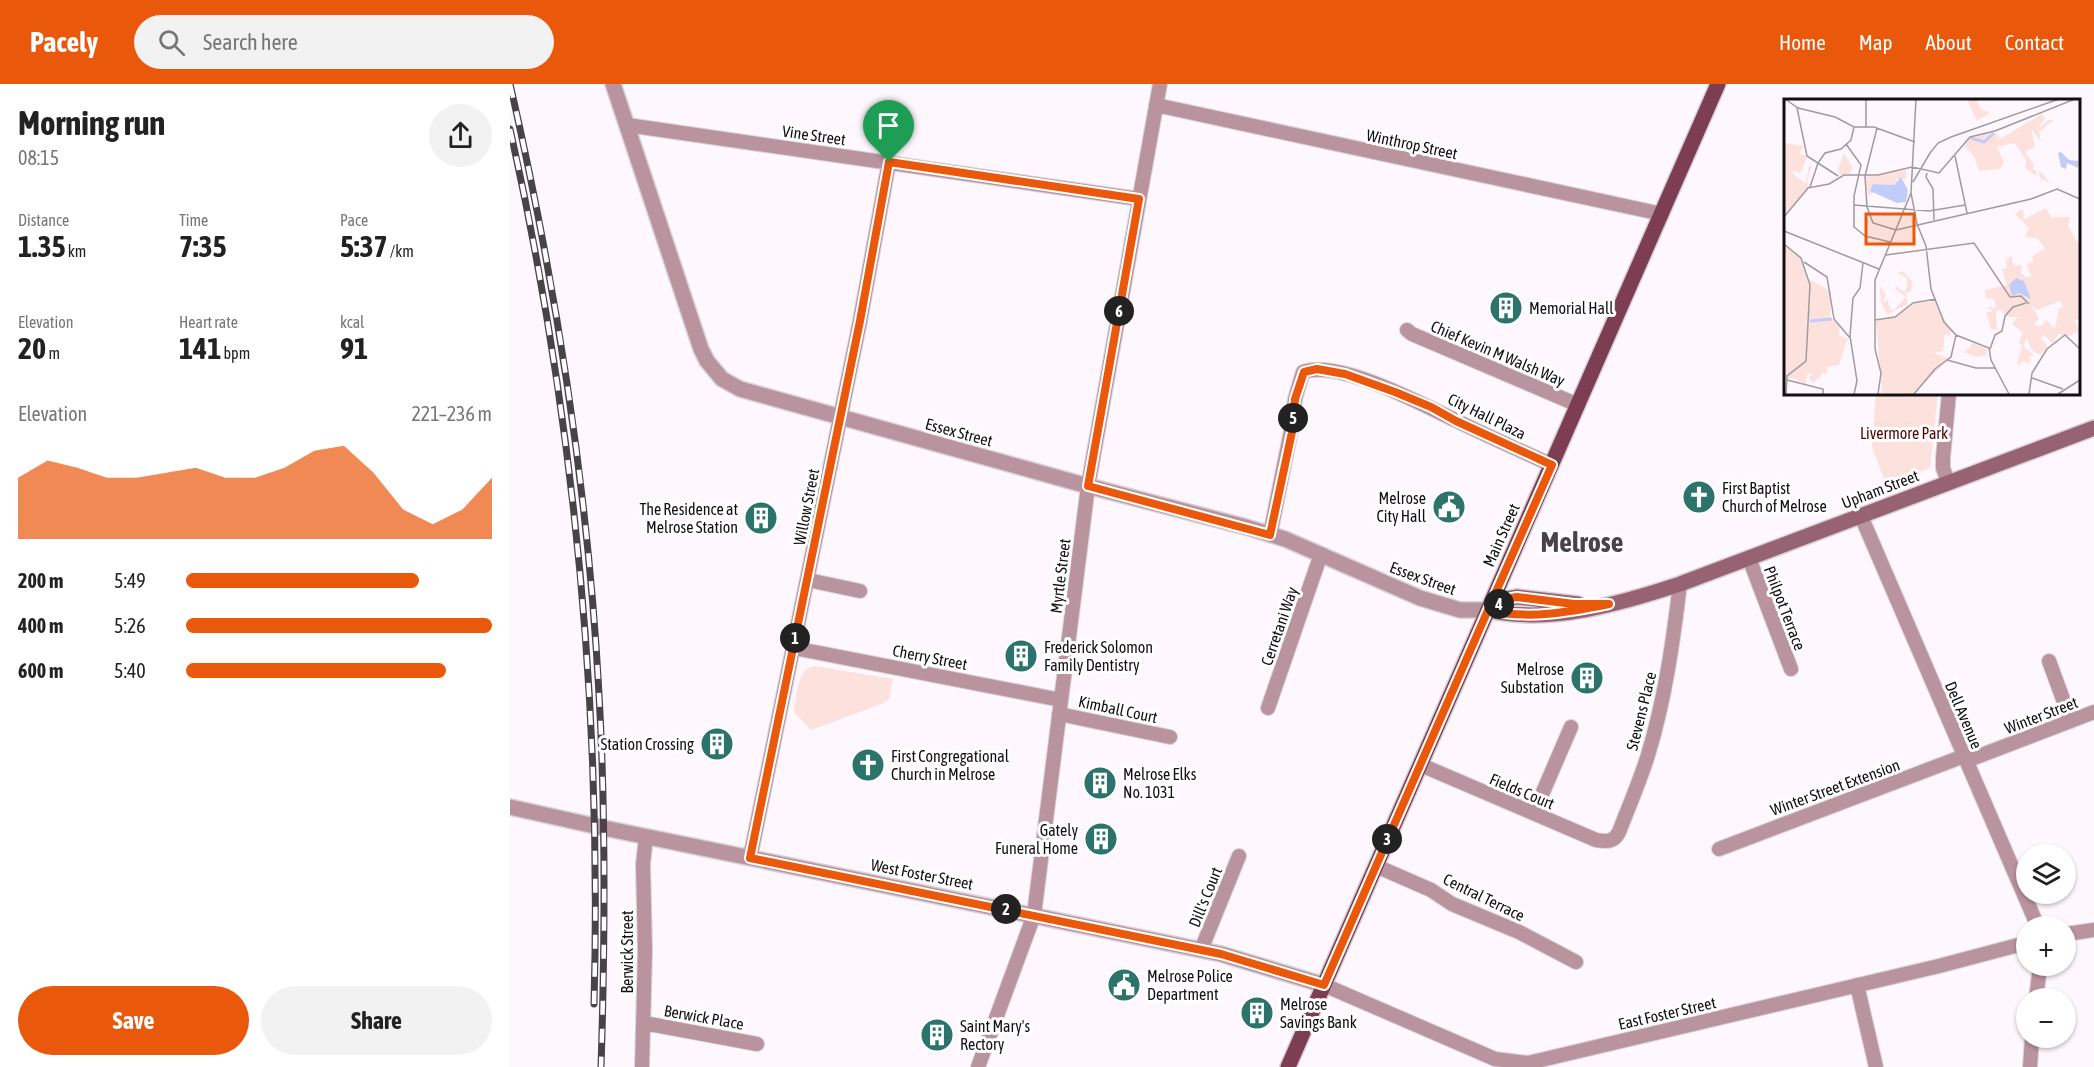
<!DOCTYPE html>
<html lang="en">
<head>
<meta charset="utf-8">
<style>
	body { margin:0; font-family:"Asap Condensed",sans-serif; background:#f2f2f2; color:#222; height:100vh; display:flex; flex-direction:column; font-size:22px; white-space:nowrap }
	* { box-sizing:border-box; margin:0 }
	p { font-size:20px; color:#767676 }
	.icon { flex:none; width:33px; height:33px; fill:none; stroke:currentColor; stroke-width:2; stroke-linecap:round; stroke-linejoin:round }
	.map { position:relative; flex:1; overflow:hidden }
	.panel { display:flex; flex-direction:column; background:#fff; width:510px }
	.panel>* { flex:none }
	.controls { position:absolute; left:1506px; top:760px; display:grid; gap:12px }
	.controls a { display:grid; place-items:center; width:60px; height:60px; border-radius:50%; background:#fff; box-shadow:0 2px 4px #0004; font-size:30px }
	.pin { position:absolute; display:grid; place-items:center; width:51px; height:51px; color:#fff; margin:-62px -26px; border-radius:50% 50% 50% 0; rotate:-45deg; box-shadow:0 0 6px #0007 }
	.pin .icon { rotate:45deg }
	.km { position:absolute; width:30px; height:30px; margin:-15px; border-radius:50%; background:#222; color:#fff; font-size:16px; line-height:30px; text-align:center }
	.round { display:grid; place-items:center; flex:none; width:63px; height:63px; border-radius:32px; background:#f2f2f2 }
	.summary { display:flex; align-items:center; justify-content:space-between; height:102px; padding:0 18px }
	h1 { font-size:33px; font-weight:700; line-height:45px }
	.figures { display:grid; grid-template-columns:repeat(3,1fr); gap:9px; height:102px; padding:6px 18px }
	.figures div { display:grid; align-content:center }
	.figures b { font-size:30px; font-weight:700 }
	.figures small { font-size:16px; font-weight:400 }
	.figures p { font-size:16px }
	.chart { height:168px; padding:12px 18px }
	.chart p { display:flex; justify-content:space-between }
	.chart svg { width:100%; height:108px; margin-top:6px; fill:#ea580c; opacity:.7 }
	.primary-button { display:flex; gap:12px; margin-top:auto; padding:12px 18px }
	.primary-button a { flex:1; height:69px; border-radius:36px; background:#ea580c; color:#fff; font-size:24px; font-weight:700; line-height:69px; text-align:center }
	.primary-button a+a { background:#f2f2f2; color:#222 }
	ul { padding:0 18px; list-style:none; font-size:20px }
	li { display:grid; grid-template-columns:96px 72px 1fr; align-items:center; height:45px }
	li i { height:15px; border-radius:8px; background:#ea580c }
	header { display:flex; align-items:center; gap:36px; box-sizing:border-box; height:84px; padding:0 30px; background:#ea580c; color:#fff }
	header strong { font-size:28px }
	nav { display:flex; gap:33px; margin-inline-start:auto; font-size:21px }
	.search { width:420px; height:54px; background:#f2f2f2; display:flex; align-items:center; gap:15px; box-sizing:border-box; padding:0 21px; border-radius:33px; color:#767676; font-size:22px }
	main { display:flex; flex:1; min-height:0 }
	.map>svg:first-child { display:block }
	.green { fill:#fce1dd }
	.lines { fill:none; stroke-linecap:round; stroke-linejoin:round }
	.minor-casing { stroke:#d8d2d8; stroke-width:16 }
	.tertiary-casing { stroke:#d8d2d8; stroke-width:18 }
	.secondary-casing { stroke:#d8d2d8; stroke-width:18 }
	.primary-casing { stroke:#d8d2d8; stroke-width:18 }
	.minor { stroke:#b9939e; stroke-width:14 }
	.tertiary { stroke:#b9939e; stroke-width:15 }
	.secondary { stroke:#976272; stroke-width:15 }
	.primary { stroke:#7d3e53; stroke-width:15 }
	.rail-casing { stroke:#474347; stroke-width:7 }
	.rail { stroke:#fff; stroke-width:4.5; stroke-dasharray:14; stroke-linecap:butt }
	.route-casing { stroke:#fff; stroke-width:12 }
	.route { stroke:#ea580c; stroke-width:8 }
	.labels { text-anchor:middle; stroke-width:6; stroke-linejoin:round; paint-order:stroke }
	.street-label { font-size:16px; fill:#131013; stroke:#fff }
	.poi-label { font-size:16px; fill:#131013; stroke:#fff; text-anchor:start }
	.park-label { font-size:16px; fill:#530503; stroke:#fff }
	.town-label { font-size:28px; font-weight:bold; fill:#4a4248; stroke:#fff }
	.inset-river { fill:none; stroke:#c1cdf9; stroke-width:3 }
	.inset-road { fill:none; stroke:#a09b9f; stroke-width:1.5 }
	.view { fill:#e8590c; fill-opacity:0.15; stroke:#e8590c; stroke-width:3 }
	.inset-edge { fill:none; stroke:#131013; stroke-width:3 }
</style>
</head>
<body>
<header>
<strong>Pacely</strong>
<div class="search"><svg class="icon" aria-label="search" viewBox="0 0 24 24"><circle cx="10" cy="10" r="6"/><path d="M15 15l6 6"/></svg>Search here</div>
<nav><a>Home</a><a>Map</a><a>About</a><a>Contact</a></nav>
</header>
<main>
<section class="panel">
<div class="summary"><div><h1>Morning run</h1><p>08:15</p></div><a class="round"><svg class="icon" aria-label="share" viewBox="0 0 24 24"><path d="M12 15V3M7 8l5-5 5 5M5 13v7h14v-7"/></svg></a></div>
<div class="figures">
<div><p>Distance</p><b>1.35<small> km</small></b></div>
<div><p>Time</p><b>7:35</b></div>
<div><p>Pace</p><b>5:37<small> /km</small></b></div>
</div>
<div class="figures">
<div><p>Elevation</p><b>20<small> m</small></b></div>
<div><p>Heart rate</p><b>141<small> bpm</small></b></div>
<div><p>kcal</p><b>91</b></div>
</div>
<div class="chart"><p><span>Elevation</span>221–236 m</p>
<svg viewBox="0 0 160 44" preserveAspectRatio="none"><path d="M0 44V19L10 12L20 15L30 19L40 19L50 17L60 15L70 19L80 19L90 15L100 8L110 6L120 17L130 32L140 38L150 32L160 19V44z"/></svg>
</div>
<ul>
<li><b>200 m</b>5:49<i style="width:76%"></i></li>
<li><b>400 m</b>5:26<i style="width:100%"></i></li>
<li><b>600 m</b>5:40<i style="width:85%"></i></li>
</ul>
<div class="primary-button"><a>Save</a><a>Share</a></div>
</section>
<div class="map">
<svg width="1584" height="983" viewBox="0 0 1584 983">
	<rect width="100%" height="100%" fill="#fef7fd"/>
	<path class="green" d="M1366 309H1428L1420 384 1376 400 1362 363Z
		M304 582 383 595 379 615 374 619 301 646 284 628C287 613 286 585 304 582Z"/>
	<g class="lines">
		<g class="minor-casing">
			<path id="minor" d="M646 21 1152 130
				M117 41 629 115
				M897 246 902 250 1068 321
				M1438 398 1433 384V374L1439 309
				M1351 432 1528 843
				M760 451 781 347 785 315 793 288C830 275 915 322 949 338 980 353 1011 367 1042 381
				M1239 474 1281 585
				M298 496 350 507
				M284 564 551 616
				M1539 577 1561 637
				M758 624 811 470
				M549 630 660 653
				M1456 677 1584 628
				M911 681 1086 756C1097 758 1104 758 1109 748 1119 722 1130 697 1138 671 1155 615 1163 558 1170 500
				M1024 729 1061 643
				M1209 765 1454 672
				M240 774 350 237 379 78
				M866 782 921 806 942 820 1009 848 1066 878
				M1556 850 1584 846
				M691 866 729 772
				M814 901 985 975 1018 979 1429 882 1516 859
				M1347 901 1366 983
				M1526 915 1530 882
				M134 939 247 960
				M132 983 135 867 133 780 136 753
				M468 983 524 831 578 402 650 0
				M1520 983 1522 954"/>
		</g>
		<g class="tertiary-casing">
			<path id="tertiary" d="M103 0 191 265 197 277 212 295 230 305 578 402 736 443 775 455 910 514 950 526H978
				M0 723 94 744 711 870 814 901"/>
		</g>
		<g class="secondary-casing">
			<path id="secondary" d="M978 526C1038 541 1113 519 1170 500L1584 344
				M978 526 996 515 1007 513 1068 520"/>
		</g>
		<g class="primary-casing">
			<path id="primary" d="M778 983 1208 0"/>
		</g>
		<use href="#minor" class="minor"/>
		<use href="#tertiary" class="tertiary"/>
		<use href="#secondary" class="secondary"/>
		<use href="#primary" class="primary"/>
		<g class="rail-casing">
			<path id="rail" d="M0 0C46 201 78 404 89 610 96 734 95 859 91 983
				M0 45C64 331 92 626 84 920"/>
		</g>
		<use href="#rail" class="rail"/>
	</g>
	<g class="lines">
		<g class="route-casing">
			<path id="route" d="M379 78 350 237 240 774 711 870 814 901 978 526C1018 536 1059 528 1099 520H1064L1007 513 996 515 978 526 1042 381 946 337 921 323 885 308 835 290 807 285 794 288 785 315 782 348 760 451 578 402 629 115 379 78"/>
		</g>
		<use href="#route" class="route"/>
	</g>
	<defs>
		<g id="building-disc" transform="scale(1.725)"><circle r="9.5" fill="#2b736b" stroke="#fff"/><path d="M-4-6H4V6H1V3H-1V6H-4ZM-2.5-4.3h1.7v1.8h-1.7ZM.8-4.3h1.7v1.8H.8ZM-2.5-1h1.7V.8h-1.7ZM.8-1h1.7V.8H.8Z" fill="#fff"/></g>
		<g id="church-disc" transform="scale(1.725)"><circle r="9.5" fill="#2b736b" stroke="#fff"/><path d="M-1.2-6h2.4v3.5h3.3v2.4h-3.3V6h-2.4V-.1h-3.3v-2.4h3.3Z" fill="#fff"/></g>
		<g id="civic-disc" transform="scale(1.725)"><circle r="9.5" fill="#2b736b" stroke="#fff"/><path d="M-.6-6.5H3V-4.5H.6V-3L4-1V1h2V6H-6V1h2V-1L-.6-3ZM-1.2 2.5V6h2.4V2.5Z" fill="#fff"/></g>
	</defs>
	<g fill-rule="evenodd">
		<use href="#building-disc" x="996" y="224"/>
		<use href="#church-disc" x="1189" y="413"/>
		<use href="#civic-disc" x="939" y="423"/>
		<use href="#building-disc" x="251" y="434"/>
		<use href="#building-disc" x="511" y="572"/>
		<use href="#building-disc" x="1077" y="594"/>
		<use href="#building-disc" x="207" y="660"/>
		<use href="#church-disc" x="358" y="681"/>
		<use href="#building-disc" x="590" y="699"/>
		<use href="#building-disc" x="591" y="755"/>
		<use href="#civic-disc" x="614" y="901"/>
		<use href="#building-disc" x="747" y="929"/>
		<use href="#building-disc" x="427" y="951"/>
	</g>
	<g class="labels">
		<g class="street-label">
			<text transform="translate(304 51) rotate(8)" y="6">Vine Street</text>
			<text transform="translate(902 60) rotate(12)" y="6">Winthrop Street</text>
			<text transform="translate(988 269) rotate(23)" y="6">Chief Kevin M Walsh Way</text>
			<text transform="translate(977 332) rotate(26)" y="6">City Hall Plaza</text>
			<text transform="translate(449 348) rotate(15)" y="6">Essex Street</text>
			<text transform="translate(1370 405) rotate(-21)" y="6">Upham Street</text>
			<text transform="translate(296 423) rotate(-79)" y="6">Willow Street</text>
			<text transform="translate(991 451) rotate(-66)" y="6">Main Street</text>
			<text transform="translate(550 492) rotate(-83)" y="6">Myrtle Street</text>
			<text transform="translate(913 494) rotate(20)" y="6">Essex Street</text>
			<text transform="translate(1275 524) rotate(69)" y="6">Philpot Terrace</text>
			<text transform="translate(769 542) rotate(-71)" y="6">Cerretani Way</text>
			<text transform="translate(420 573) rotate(11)" y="6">Cherry Street</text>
			<text transform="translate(608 625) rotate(12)" y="6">Kimball Court</text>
			<text transform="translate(1131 627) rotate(-76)" y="6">Stevens Place</text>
			<text transform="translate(1454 631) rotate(67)" y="6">Dell Avenue</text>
			<text transform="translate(1531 631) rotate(-21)" y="6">Winter Street</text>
			<text transform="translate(1325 703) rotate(-20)" y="6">Winter Street Extension</text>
			<text transform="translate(1012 707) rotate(23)" y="6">Fields Court</text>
			<text transform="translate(412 790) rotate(11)" y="6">West Foster Street</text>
			<text transform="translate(695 813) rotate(-68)" y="6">Dill's Court</text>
			<text transform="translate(974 813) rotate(26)" y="6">Central Terrace</text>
			<text transform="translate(117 868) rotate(-90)" y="6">Berwick Street</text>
			<text transform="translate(1157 929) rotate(-13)" y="6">East Foster Street</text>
			<text transform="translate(194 933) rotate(10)" y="6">Berwick Place</text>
		</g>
		<g class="poi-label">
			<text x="1019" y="230">Memorial Hall</text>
			<text x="1212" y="410">First Baptist<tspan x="1212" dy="18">Church of Melrose</tspan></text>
			<text x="916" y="420" text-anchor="end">Melrose<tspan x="916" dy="18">City Hall</tspan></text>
			<text x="228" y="431" text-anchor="end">The Residence at<tspan x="228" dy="18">Melrose Station</tspan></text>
			<text x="534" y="569">Frederick Solomon<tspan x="534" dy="18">Family Dentistry</tspan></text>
			<text x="1054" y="591" text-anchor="end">Melrose<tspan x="1054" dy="18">Substation</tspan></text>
			<text x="184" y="666" text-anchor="end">Station Crossing</text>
			<text x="381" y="678">First Congregational<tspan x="381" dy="18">Church in Melrose</tspan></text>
			<text x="613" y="696">Melrose Elks<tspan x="613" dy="18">No. 1031</tspan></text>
			<text x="568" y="752" text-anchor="end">Gately<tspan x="568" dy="18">Funeral Home</tspan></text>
			<text x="637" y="898">Melrose Police<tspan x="637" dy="18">Department</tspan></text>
			<text x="770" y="926">Melrose<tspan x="770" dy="18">Savings Bank</tspan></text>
			<text x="450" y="948">Saint Mary's<tspan x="450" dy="18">Rectory</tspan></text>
		</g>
		<g class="park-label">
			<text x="1394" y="355">Livermore Park</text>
		</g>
		<g class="town-label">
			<text x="1072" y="468">Melrose</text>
		</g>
	</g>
	<g transform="translate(1274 15)">
		<rect width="296" height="296" fill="#fef7fd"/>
		<path d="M183 0H192L197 10 206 14 193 22ZM258 15 261 20 252 32 264 21H270L255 33 257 43 247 29 251 48 241 53 250 66 248 70 258 74 266 84 258 80V85L255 74 251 72 253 77 242 70V61L231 44 213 48 220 63 216 70 195 72 190 57 181 47 184 40 205 34 208 38 212 33 216 40ZM0 44 21 47 15 55 23 57 19 69 16 74 8 71 10 76 22 84 25 67 28 66 23 83 26 87 0 117ZM60 54 69 69 66 75 56 76 54 70ZM122 71V80H113L110 86 89 85V94L84 97 82 78ZM262 109 267 118H286L284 127 295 146V219L291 222 295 232 286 237 274 235 269 245 260 236 257 239 264 248 256 256 247 250 243 239 239 247 250 256 245 258 247 265 237 262V266L233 265 238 248 235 244 239 234 228 225 234 218H222L217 211 212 212 213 230 207 231 202 213H209L204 208 212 209 210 200 202 199 201 191 223 186 218 170 223 169 221 157 223 161 227 156 230 167 238 166 237 174 243 179 248 177 240 164 244 169 243 165 250 163 248 158 261 149 253 139 241 138 245 129 231 115 239 110 240 120ZM276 202 279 209H275L271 230 262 221 257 227 250 226 255 219 247 206 253 211ZM0 146 16 158 24 179 47 193 46 218 56 227 55 236 66 241H63L55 266 43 268V275L37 274V278L28 284 25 278 29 275H23L22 285 8 279 0 281ZM119 172 129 184 126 193 121 194 123 198V206L103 215 97 204 96 187 102 196 98 204 104 201 106 211H110L122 198 111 190 112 187 120 193 123 189V179L113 174ZM151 202 167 233 166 237 161 235 159 252 149 254 165 259 130 295 98 294 92 222 111 218 130 205ZM189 244 203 250V256L193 258 174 251 181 253Z" fill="#fce1dd" fill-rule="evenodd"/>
		<path d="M277 53 285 61 295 62 294 69 283 64 282 70 277 68 274 54ZM117 78 124 91 122 103 113 104 86 92 89 85 110 86ZM232 179 240 182 247 200 235 194 228 197 225 186Z" fill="#c1cdf9"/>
		<path class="inset-river" d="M187 39 200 43 210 34M26 222 48 220"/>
		<path class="inset-road" d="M1 0 14 9 51 18 70 28H90L131 43M82 0V28M13 9 23 57 54 77M93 29 81 77 83 108 89 124 112 131M62 45 77 66 70 97V128M146 54 154 44 167 38 275 0M171 57 183 114M143 74 142 78 149 90 150 121M129 83 146 54M26 88 34 64 41 54 57 50 67 41 70 28M127 94 133 125 142 147 147 190 160 223 172 236 205 249 207 261 225 295M70 106 145 112 181 106M0 118 24 89 45 85 60 76H94L128 68 155 74 186 38 211 32 291 0M69 127 81 137 106 143M112 131 247 100 273 90 296 100M0 132 95 170M0 145 17 159 26 186 22 262 3 277 2 295M102 156 190 144 226 198 237 197 245 205M20 163 43 178 50 220 66 239M91 221 111 218 129 204 152 200M206 250 211 236 218 232 221 217 229 208 242 204M163 261 192 269H211M248 279 279 290M3 281 39 290V295M70 295 73 282 66 237 69 199 76 189 79 164M94 295 97 274 91 250V181L127 94 132 0M130 295 151 270 167 258 172 236M245 295 248 274 263 250 281 236 296 250M274 295 296 281"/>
		<path class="view" d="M82 115H130V145H82Z"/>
		<rect width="296" height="296" class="inset-edge"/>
	</g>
</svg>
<div class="controls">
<a><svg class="icon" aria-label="layers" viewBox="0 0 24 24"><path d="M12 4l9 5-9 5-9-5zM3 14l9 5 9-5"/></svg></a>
<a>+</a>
<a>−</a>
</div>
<div class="pin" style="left:379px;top:78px;background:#1e9e55"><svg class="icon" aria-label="arrive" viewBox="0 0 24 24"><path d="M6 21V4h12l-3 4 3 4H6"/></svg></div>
<b class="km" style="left:285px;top:554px">1</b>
<b class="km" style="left:496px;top:825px">2</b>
<b class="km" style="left:877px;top:755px">3</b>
<b class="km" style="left:989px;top:520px">4</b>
<b class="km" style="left:783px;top:334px">5</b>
<b class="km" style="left:609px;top:227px">6</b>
</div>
</main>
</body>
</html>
